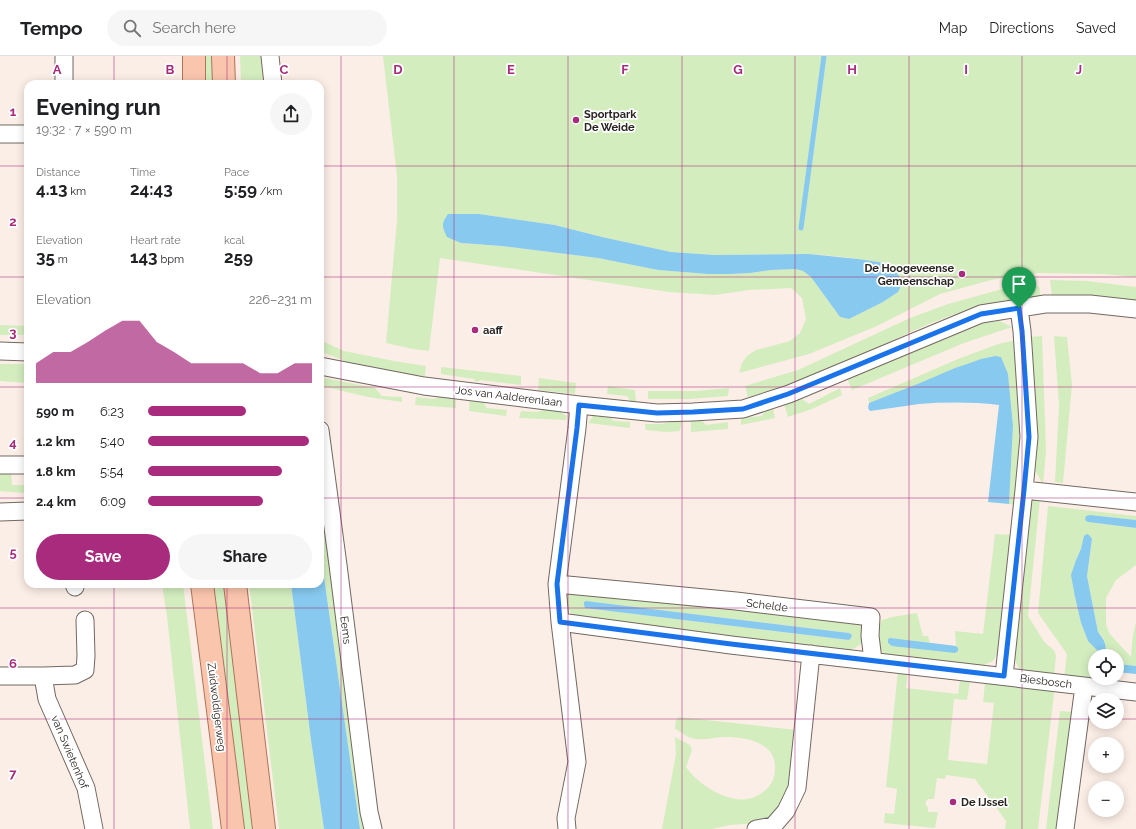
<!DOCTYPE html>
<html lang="en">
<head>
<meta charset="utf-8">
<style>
	body { margin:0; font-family:Raleway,sans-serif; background:#f6f6f6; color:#202124; height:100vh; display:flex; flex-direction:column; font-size:15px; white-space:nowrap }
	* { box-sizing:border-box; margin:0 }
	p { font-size:13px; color:#757577 }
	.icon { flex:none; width:22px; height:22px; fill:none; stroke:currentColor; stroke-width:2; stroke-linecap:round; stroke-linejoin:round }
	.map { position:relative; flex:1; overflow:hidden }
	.details { position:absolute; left:24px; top:24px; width:300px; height:508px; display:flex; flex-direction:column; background:#fff; border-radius:12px; box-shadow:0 2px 10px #0003 }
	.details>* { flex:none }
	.fabs { position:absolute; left:1088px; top:593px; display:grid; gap:8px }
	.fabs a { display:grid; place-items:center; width:36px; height:36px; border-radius:50%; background:#fff; box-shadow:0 2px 10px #0003; font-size:20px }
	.pin { position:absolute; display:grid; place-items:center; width:34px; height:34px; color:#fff; margin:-41px -17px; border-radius:50% 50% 50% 0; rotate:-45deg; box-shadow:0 0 4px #0007 }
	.pin .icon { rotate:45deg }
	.round { display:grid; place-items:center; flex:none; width:42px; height:42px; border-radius:21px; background:#f6f6f6 }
	.headline { display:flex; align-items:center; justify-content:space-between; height:68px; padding:0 12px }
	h1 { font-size:22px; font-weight:700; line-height:30px }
	.stats { display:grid; grid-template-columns:repeat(3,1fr); gap:6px; height:68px; padding:4px 12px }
	.stats div { display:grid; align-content:center }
	.stats b { font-size:17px; font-weight:700 }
	.stats small { font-size:11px; font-weight:400 }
	.stats p { font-size:11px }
	.chart { height:112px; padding:8px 12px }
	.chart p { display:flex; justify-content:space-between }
	.chart svg { width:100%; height:72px; margin-top:4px; fill:#a82b7d; opacity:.7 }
	.button { display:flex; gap:8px; margin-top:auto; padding:8px 12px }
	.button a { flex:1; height:46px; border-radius:24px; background:#a82b7d; color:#fff; font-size:16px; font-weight:700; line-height:46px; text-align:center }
	.button a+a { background:#f6f6f6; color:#202124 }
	ul { padding:0 12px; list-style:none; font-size:13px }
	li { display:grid; grid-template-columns:64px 48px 1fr; align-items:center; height:30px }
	li i { height:10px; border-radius:5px; background:#a82b7d }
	header { display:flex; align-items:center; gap:24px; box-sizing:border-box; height:56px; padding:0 20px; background:#fff; border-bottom:1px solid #e0e0e0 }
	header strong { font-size:19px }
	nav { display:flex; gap:22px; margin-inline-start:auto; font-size:14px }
	.search { width:280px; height:36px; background:#f6f6f6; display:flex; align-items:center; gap:10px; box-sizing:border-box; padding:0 14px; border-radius:22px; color:#757577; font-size:15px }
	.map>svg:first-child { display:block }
	.green { fill:#d4edbf; fill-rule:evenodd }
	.water { fill:#87c9ef }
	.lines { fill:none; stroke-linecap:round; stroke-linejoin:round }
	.stream { stroke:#87c9ef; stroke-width:5 }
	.minor-casing { stroke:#736861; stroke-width:19 }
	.major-casing { stroke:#ae7459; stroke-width:24 }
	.minor { stroke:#fff; stroke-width:17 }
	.major { stroke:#fac5ad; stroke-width:22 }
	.route-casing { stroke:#fff; stroke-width:8 }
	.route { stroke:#1a73e8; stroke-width:5 }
	.grid { fill:none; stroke:#a82b7d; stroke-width:1; stroke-opacity:0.55 }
	.poi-dot { fill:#a82b7d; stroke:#fff; stroke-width:1.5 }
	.labels { text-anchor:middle; stroke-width:3.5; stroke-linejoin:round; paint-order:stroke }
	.poi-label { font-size:11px; font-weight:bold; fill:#292421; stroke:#fff; text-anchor:start }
	.street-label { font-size:11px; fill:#292421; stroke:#fff }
	.grid-label { font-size:13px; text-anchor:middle; font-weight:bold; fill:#a82b7d; stroke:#fff; stroke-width:3.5; stroke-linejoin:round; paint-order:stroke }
</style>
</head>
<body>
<header>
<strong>Tempo</strong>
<div class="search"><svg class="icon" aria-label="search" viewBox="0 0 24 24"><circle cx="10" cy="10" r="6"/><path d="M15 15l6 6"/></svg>Search here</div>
<nav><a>Map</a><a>Directions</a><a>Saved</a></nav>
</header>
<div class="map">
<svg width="1136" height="773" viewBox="0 0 1136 773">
	<rect width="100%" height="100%" fill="#fbeee6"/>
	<path class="green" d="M202 0H217V28H202Z
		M240 0H263L266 28H241Z
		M383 0H1136V221L1102 218 1038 217 991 224 940 238 877 270 809 298 739 317 742 307 747 300 756 294 790 285 800 277 806 263 802 242 791 232 749 234 715 239 669 236 440 202 429 295 413 293 386 287 397 164V120ZM479 158 556 169 602 181 671 196 714 199 809 198 844 201 885 207 898 236 883 246 849 263 840 261 811 221 803 215 795 213 771 214 750 217 730 218H708L659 214 598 202 502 190 461 187Z
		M1050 224 1087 225 1136 231V247L1052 240Z
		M1035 228 1040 232V240C1012 245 984 249 956 258 918 270 882 291 845 307 814 321 781 331 748 341L745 330 798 314 910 262 948 248 1002 233Z
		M999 265 1012 271 964 287 852 334 847 322 979 267Z
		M0 269 28 270V279H0Z
		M1042 280 1046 395 1043 428 1034 413 1030 281Z
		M1054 280 1067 281 1072 329 1063 427 1055 426 1059 350Z
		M320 284 344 295 394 305 426 310 425 320 382 317 354 309 320 295Z
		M1016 284 1022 370 1017 449 1009 448 1013 370 1008 318 994 300 979 304 951 314 916 329 869 347 868 342 958 303 998 288Z
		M0 308H28V327L0 325Z
		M441 311 521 320V329L481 324 476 326 474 323 441 318Z
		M325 322 375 332 382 340 402 341V346L368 341 321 330Z
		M539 322 576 327 575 338 538 334Z
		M608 330 635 334 636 346H631L627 340 607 338Z
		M729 332 728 340 689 343H648V335H696Z
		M840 332 842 339 812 353 788 361 784 348 802 343 809 348Z
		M442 340 456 342V352L415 349 416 341 434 343Z
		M470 341 481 343 487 352 507 354 506 360 469 355Z
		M773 352 775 362 741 369V362L762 360 765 354Z
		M546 353 559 355 567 360 566 364 519 362 521 355 537 356Z
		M593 360H608L614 365 630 366V372L588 367Z
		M700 362 706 369 728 366V373L691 376V364Z
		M682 363 680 375 667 376 646 374 645 368H662Z
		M0 415H11L12 429H28V448H25V437L0 435Z
		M320 415 371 773H360L320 492Z
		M1040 443 1028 560 1045 587 1054 594 1056 600 1054 621 1031 617 1019 613 1014 602 1029 452 1034 444Z
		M1048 450 1136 460V464L1090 459 1088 466 1136 472V509L1116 524 1106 542V568L1109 577 1131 601 1133 579 1136 567V610L1117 608V600H1095V622H1117V616H1122L1115 628 1064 622 1067 598 1038 557ZM1092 483 1087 520 1098 576 1104 583 1088 585 1081 567 1075 541 1076 504 1081 493Z
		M995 478 1012 479 998 597 993 605 979 611 886 600C875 589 875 578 882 564L892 561 917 557 923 580H928L930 587 956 590 955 575 983 578Z
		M162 528H183L213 773H190L167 560Z
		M211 528H227L257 773H239Z
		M249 528H291L311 684 324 773H279Z
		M575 534 861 567C864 573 867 582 861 588 858 591 852 593 849 594L574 561C567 552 566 549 567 538ZM594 546 849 577 851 579V582L849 584 585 552Z
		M898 614 908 615 906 632 958 638 960 624 970 625 967 644 954 643 948 704 987 708 994 647 983 646 985 627 1050 634 1053 635 1054 638 1038 773H1005L1006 765 975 723 946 719 945 723 937 722 934 743H928L925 747 928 752V756H938L935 772 884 767 885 757 894 758 897 733 886 731Z
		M1060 655 1072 656 1059 773H1046Z
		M679 661 797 674 791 724 787 740 771 763 758 767 730 769 712 773H662L676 698 675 681 690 689 692 694 686 711C699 730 734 752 757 740 768 734 774 727 775 714 777 685 743 680 721 681 713 682 704 684 697 683 688 683 682 676 675 673L676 664Z"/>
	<path class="water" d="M448 158H479L555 169 602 181 671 196 714 199 809 198 858 203 885 207 894 213 899 220 901 230 898 236 883 246 849 263 840 261 811 221 803 215 795 213 771 214 750 217 730 218H708L658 214 598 202 502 190 461 187 447 181C442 170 441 168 448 158Z
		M995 300 1001 301 1008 318 1013 370 1009 448 988 446 999 349C973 346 946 346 919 348 903 350 887 353 870 355L868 352 869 347 920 327 955 312 970 307 981 303Z
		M1090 459 1136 464V472L1088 466 1085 464 1086 460Z
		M1087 478 1089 479 1092 483 1087 520 1098 576C1104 584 1107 588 1105 599L1100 597 1088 585 1081 567 1075 541 1071 519 1076 504 1081 493 1084 480Z
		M320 493 360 773H324L311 684 291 528H320Z
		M586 545 849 577 852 579 851 582 849 584 585 552 584 549V546Z
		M890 582 956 590 958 592V595L955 597 892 590 888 587V583Z
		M1117 608 1136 610V618L1117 616Z"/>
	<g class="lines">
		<path class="stream" d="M801 172 824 0"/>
		<g class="minor-casing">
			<path id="minor" d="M64 0V28
				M270 0 273 28
				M0 78H28
				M0 295 28 296
				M320 310 424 330 579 349 657 357 693 356 743 353 789 338 981 258 1045 248H1090L1136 253
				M320 374 338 509 369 756 373 773
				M0 409H28
				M1024 434 1136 446
				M0 456 28 455
				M74 528 75 531
				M557 528 736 545 871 561 870 580 873 604
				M560 566 731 589 1136 636
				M0 620H43L75 619 85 614 86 600 85 564
				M43 620 47 643 86 732 94 773
				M1004 620 1024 434 1029 381 1022 275 1019 252
				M567 773 566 762 577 706 560 566 557 528 577 372 579 349
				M756 773 773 770 786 755 797 732 811 598
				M1065 773 1084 630"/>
		</g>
		<g class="major-casing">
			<path id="major" d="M194 0V28
				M223 0 224 28
				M202 528 233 773
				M235 528 264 773"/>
		</g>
		<use href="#minor" class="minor"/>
		<use href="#major" class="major"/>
	</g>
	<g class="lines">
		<g class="route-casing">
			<path id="route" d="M1019 252 1022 275 1029 381 1024 434 1004 620 731 588 560 566 557 528 577 372 579 349 657 357 693 356 743 353 788 338 981 258Z"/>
		</g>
		<use href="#route" class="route"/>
	</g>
	<path class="grid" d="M114 0V28M227 0V28M341 0V773M454 0V773M568 0V773M682 0V773M795 0V773M909 0V773M1022 0V773M0 110H28M320 110H1136M0 221H28M320 221H1136M0 331H28M320 331H1136M0 442H28M320 442H1136M114 528V773M227 528V773M0 552H1136M0 663H1095M1117 663H1136"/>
	<g class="poi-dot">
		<circle cx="576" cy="64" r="4"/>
		<circle cx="962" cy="218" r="4"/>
		<circle cx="475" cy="274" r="4"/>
		<circle cx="953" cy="746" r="4"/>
	</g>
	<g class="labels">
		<g class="poi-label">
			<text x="584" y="62">Sportpark<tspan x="584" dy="13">De Weide</tspan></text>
			<text x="954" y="216" text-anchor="end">De Hoogeveense<tspan x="954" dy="13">Gemeenschap</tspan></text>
			<text x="483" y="278">aaff</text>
			<text x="961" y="750">De IJssel</text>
		</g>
		<g class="street-label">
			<text transform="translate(509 340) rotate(7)" y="4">Jos van Aalderenlaan</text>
			<text transform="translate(767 549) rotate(7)" y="4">Schelde</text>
			<text transform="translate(346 574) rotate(83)" y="4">Eems</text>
			<text transform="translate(1046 625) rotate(7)" y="4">Biesbosch</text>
			<text transform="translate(217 651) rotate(83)" y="4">Zuidwoldigerweg</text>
			<text transform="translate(70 696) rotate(67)" y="4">van Swietenhof</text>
		</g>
	</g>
	<g class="grid-label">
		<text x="57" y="18">A</text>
		<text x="170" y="18">B</text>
		<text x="284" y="18">C</text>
		<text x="398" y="18">D</text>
		<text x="511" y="18">E</text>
		<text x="625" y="18">F</text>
		<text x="738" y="18">G</text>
		<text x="852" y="18">H</text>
		<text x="966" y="18">I</text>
		<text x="1079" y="18">J</text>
		<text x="13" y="60">1</text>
		<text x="13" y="170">2</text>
		<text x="13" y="281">3</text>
		<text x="13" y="391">4</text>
		<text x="13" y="501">5</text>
		<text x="13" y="612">6</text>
		<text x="13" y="722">7</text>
	</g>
</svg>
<div class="fabs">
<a><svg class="icon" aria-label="locate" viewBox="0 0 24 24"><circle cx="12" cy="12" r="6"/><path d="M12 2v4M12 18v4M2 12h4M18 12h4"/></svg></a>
<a><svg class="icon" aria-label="layers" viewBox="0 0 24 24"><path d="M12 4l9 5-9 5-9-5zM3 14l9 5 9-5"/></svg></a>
<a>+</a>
<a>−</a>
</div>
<div class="pin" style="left:1019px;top:252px;background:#1e9e55"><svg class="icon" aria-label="arrive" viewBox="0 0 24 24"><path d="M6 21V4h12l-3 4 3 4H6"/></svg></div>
<section class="details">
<div class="headline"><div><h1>Evening run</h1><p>19:32 · 7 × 590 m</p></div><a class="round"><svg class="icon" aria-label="share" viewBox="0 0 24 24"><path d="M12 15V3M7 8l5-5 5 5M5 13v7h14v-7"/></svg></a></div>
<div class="stats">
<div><p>Distance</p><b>4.13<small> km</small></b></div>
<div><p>Time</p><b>24:43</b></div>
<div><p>Pace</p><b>5:59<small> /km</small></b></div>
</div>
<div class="stats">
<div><p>Elevation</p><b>35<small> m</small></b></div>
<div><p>Heart rate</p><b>143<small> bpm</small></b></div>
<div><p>kcal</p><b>259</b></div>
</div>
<div class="chart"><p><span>Elevation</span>226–231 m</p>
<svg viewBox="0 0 160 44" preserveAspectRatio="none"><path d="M0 44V32L10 25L20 25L30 19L40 12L50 6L60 6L70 19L80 25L90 32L100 32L110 32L120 32L130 38L140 38L150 32L160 32V44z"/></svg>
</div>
<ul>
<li><b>590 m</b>6:23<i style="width:60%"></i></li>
<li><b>1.2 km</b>5:40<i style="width:98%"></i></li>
<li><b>1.8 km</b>5:54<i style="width:82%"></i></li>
<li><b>2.4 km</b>6:09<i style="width:70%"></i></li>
</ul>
<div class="button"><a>Save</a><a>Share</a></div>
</section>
</div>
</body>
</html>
